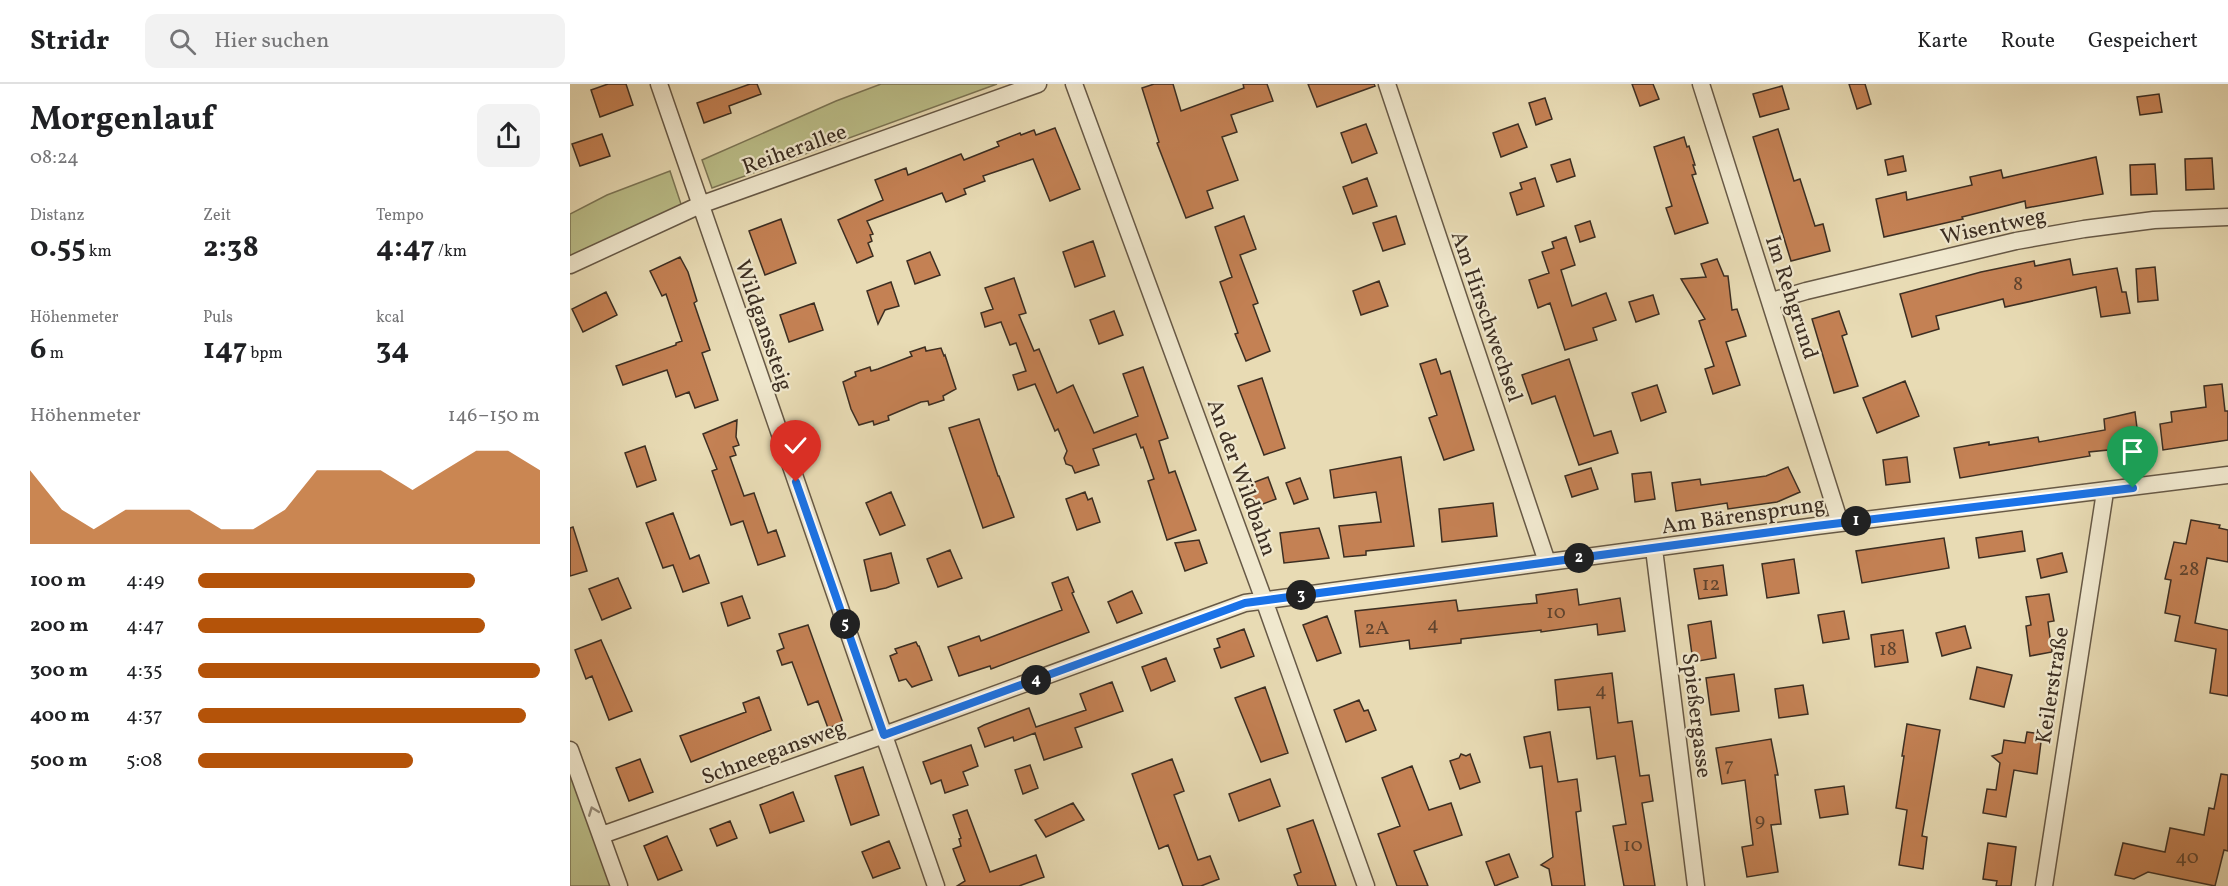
<!DOCTYPE html>
<html lang="de">
<head>
<meta charset="utf-8">
<style>
	body { margin:0; font-family:Vollkorn,serif; background:#f2f2f2; color:#202124; height:100vh; display:flex; flex-direction:column; font-size:22px; white-space:nowrap }
	* { box-sizing:border-box; margin:0 }
	p { font-size:20px; color:#757577 }
	.icon { flex:none; width:33px; height:33px; fill:none; stroke:currentColor; stroke-width:2; stroke-linecap:round; stroke-linejoin:round }
	.map { position:relative; flex:1; overflow:hidden }
	.details { display:flex; flex-direction:column; background:#fff; width:570px }
	.details>* { flex:none }
	.pin { position:absolute; display:grid; place-items:center; width:51px; height:51px; color:#fff; margin:-62px -26px; border-radius:50% 50% 50% 0; rotate:-45deg; box-shadow:0 0 6px #0007 }
	.pin .icon { rotate:45deg }
	.km { position:absolute; width:30px; height:30px; margin:-15px; border-radius:50%; background:#222; color:#fff; font-size:16px; line-height:30px; text-align:center }
	.round { display:grid; place-items:center; flex:none; width:63px; height:63px; border-radius:12px; background:#f2f2f2 }
	.head { display:flex; align-items:center; justify-content:space-between; height:102px; padding:0 30px }
	h1 { font-size:33px; font-weight:700; line-height:45px }
	.stats { display:grid; grid-template-columns:repeat(3,1fr); gap:9px; height:102px; padding:6px 30px }
	.stats div { display:grid; align-content:center }
	.stats b { font-size:30px; font-weight:700 }
	.stats small { font-size:16px; font-weight:400 }
	.stats p { font-size:16px }
	.chart { height:168px; padding:12px 30px }
	.chart p { display:flex; justify-content:space-between }
	.chart svg { width:100%; height:108px; margin-top:6px; fill:#b45309; opacity:.7 }
	ul { padding:0 30px; list-style:none; font-size:20px }
	li { display:grid; grid-template-columns:96px 72px 1fr; align-items:center; height:45px }
	li i { height:15px; border-radius:8px; background:#b45309 }
	header { display:flex; align-items:center; gap:36px; box-sizing:border-box; height:84px; padding:0 30px; background:#fff; border-bottom:2px solid #e0e0e0 }
	header strong { font-size:28px }
	nav { display:flex; gap:33px; margin-inline-start:auto; font-size:21px }
	.search { width:420px; height:54px; background:#f2f2f2; display:flex; align-items:center; gap:15px; box-sizing:border-box; padding:0 21px; border-radius:12px; color:#757577; font-size:22px }
	main { display:flex; flex:1; min-height:0 }
	.map>svg:first-child { display:block }
	.green { fill:#bbbe89; stroke:#7c7656; stroke-width:1.5 }
	.building { fill:#c48154; stroke:#3c2e22; stroke-width:1.5 }
	.lines { fill:none; stroke-linecap:round; stroke-linejoin:round }
	.street-casing { stroke:#675946; stroke-width:19 }
	.street { stroke:#f0e8ce; stroke-width:16 }
	.oneway { stroke:#968b78 }
	.route-casing { stroke:#fff; stroke-width:12 }
	.route { stroke:#1a73e8; stroke-width:8 }
	.labels { text-anchor:middle; stroke-width:4.5; stroke-linejoin:round; paint-order:stroke }
	.number-label { font-size:20px; fill:#5e432e }
	.street-label { font-size:22px; fill:#3c2e22; stroke:#f0e8ce }
</style>
</head>
<body>
<header>
<strong>Stridr</strong>
<div class="search"><svg class="icon" aria-label="search" viewBox="0 0 24 24"><circle cx="10" cy="10" r="6"/><path d="M15 15l6 6"/></svg>Hier suchen</div>
<nav><a>Karte</a><a>Route</a><a>Gespeichert</a></nav>
</header>
<main>
<section class="details">
<div class="head"><div><h1>Morgenlauf</h1><p>08:24</p></div><a class="round"><svg class="icon" aria-label="share" viewBox="0 0 24 24"><path d="M12 15V3M7 8l5-5 5 5M5 13v7h14v-7"/></svg></a></div>
<div class="stats">
<div><p>Distanz</p><b>0.55<small> km</small></b></div>
<div><p>Zeit</p><b>2:38</b></div>
<div><p>Tempo</p><b>4:47<small> /km</small></b></div>
</div>
<div class="stats">
<div><p>Höhenmeter</p><b>6<small> m</small></b></div>
<div><p>Puls</p><b>147<small> bpm</small></b></div>
<div><p>kcal</p><b>34</b></div>
</div>
<div class="chart"><p><span>Höhenmeter</span>146–150 m</p>
<svg viewBox="0 0 160 44" preserveAspectRatio="none"><path d="M0 44V14L10 30L20 38L30 30L40 30L50 30L60 38L70 38L80 30L90 14L100 14L110 14L120 22L130 14L140 6L150 6L160 14V44z"/></svg>
</div>
<ul>
<li><b>100 m</b>4:49<i style="width:81%"></i></li>
<li><b>200 m</b>4:47<i style="width:84%"></i></li>
<li><b>300 m</b>4:35<i style="width:100%"></i></li>
<li><b>400 m</b>4:37<i style="width:96%"></i></li>
<li><b>500 m</b>5:08<i style="width:63%"></i></li>
</ul>
</section>
<div class="map">
<svg width="1658" height="802" viewBox="0 0 1658 802">
	<rect width="100%" height="100%" fill="#e8dbb4"/>
	<filter id="stains"><feTurbulence type="fractalNoise" baseFrequency=".00333" numOctaves="4"/><feColorMatrix values="0 0 0 0 .2 0 0 0 0 .09 0 0 0 0 .02 0 0 0 .5 -.17"/></filter>
	<radialGradient id="worn" r=".72"><stop offset=".6" stop-color="#630" stop-opacity="0"/><stop offset="1" stop-color="#630" stop-opacity=".3"/></radialGradient>
	<path class="green" d="M311 0H427L142 104 132 76 266 17Z
		M100 87 112 123 0 172V130L37 111Z
		M0 666 49 802H0Z"/>
	<path class="building" d="M38 0H56L63 21 30 33 21 6Z
		M180 0H187L191 10 159 22 161 29 134 39 127 19Z
		M584 0H603L611 27 674 4 673 0H697L703 17 661 31 667 48 652 53 668 96 637 107 643 124 616 134 587 59 589 58 572 4Z
		M738 0H804L805 2 747 23Z
		M1062 0H1083L1089 15 1070 22Z
		M1279 0H1295L1301 20 1287 25Z
		M1212 2 1219 25 1190 33 1183 10Z
		M1589 10 1592 28 1570 31 1567 13Z
		M975 14 982 35 966 41 959 19Z
		M796 40 807 69 782 79 771 49Z
		M948 40 957 63 931 73 923 49Z
		M485 44 510 105 480 117 463 75 460 76 413 92 415 97 394 105 396 110 376 118 372 109 297 137 303 150 300 151 302 157 298 159 303 172 287 179 268 136 313 116 305 96 336 84 338 91 391 70 394 76 429 62 427 58 450 49 451 51 464 46 466 51Z
		M1208 45 1224 97 1230 95 1245 142 1253 140 1260 167 1221 177 1183 53Z
		M32 50 40 72 10 82 2 60Z
		M1114 53 1117 63 1119 62 1125 81H1123L1126 90 1122 91 1138 139 1105 150 1096 124 1102 122 1084 63Z
		M1333 72 1336 87 1318 91 1315 76Z
		M1526 73 1533 110 1456 124 1455 117 1392 133 1393 135 1314 153 1306 115 1336 108 1337 116 1402 101 1400 93 1431 86 1433 94Z
		M1642 74 1644 105 1616 106 1615 75Z
		M1000 75 1005 92 987 98 981 81Z
		M1585 80 1587 110 1561 111 1560 81Z
		M797 94 807 122 783 130 773 103Z
		M965 94 974 122 947 131 940 109 952 105 950 99Z
		M674 132 686 165 670 171 688 219 683 221 700 267 676 277 665 250 668 249 650 198 662 193 645 143Z
		M826 132 835 160 813 167 803 139Z
		M211 135 226 179 195 191 179 147Z
		M1020 137 1025 153 1010 158 1005 142Z
		M996 153 1005 181 991 186 1002 222 1036 209 1046 236 1023 244 1027 256 995 266 980 219 968 224 959 196 979 189 972 168 984 164 982 158Z
		M523 157 535 192 505 203 493 168Z
		M360 168 370 191 345 200 337 177Z
		M110 173 118 188 127 217 124 219 140 266 132 269 148 316 125 324 119 308 106 313 97 286 53 301 46 282 106 261V259L112 257 96 210 92 212 80 187Z
		M1147 175 1154 192H1158L1162 226 1167 225 1176 252 1156 258 1170 301 1143 310 1135 285 1144 282 1129 237 1135 235 1111 195 1136 193 1131 180Z
		M1500 175 1503 191 1547 184 1552 208H1556L1560 229 1531 233 1526 203 1435 223 1433 215 1366 232 1369 245 1342 253 1330 210 1411 188 1464 177 1465 182Z
		M1585 183 1588 216 1568 218 1566 185Z
		M444 194 456 229 449 231 464 267 469 265 487 309 503 301 524 349 568 332 553 290 573 283 598 354 589 357 599 389 605 387 626 446 597 456 578 397 584 395 573 363 571 364 566 350 523 365 529 381 505 389 502 382 496 380 494 374 497 367 488 345 485 347 465 300 448 306 443 291 456 287 446 259 440 261 431 238 415 243 411 229 423 225 415 204Z
		M809 197 818 222 791 231 783 207Z
		M321 198 329 222 315 226 308 240 297 207Z
		M36 208 47 231 13 248 2 225Z
		M1083 211 1089 230 1066 238 1059 218Z
		M244 219 253 246 219 258 210 231Z
		M544 227 553 251 529 260 520 236Z
		M1269 227 1277 250 1272 252 1288 302 1264 309 1242 235Z
		M355 263 356 267 371 264 374 272 375 271 386 305 373 312 374 316 359 321 358 317 351 318 318 332 319 336 304 341 303 337 289 341 281 325 273 298 286 292 285 288 300 283 301 287 308 285 342 272 340 268Z
		M866 275 871 290 880 287 904 366 874 376 859 334 867 331 850 280Z
		M999 275 1024 352 1041 347 1048 369 1009 381 985 312 962 320 952 291Z
		M692 294 715 364 694 371 668 302Z
		M1335 297 1349 332 1307 349 1293 314Z
		M1652 300 1655 327H1658V356L1593 366 1590 340 1602 338 1601 328 1636 323 1634 302Z
		M1087 301 1096 328 1071 337 1062 309Z
		M1565 328 1567 344 1562 345 1563 360 1551 361 1548 365 1519 368 1520 372 1390 394 1384 364 1419 358V361L1468 353 1469 358 1535 346 1534 335Z
		M409 335 428 392H429L444 433 413 444 379 344Z
		M167 336 166 353 169 361 163 363 166 371 160 373 174 412 184 409 198 449 206 446 215 472 188 481 173 437 161 441 142 387 147 385 133 350Z
		M75 362 86 396 67 403 55 369Z
		M831 373 844 462 796 467V471L774 473 769 442 811 438 806 408 764 414 760 386Z
		M1337 373 1340 398 1316 401 1313 376Z
		M1218 383 1230 408 1207 418 1158 425 1157 419 1106 427 1102 399 1130 395 1131 401 1196 392Z
		M1021 384 1028 405 1002 413 995 392Z
		M1081 388 1085 415 1065 418 1062 390Z
		M698 393 706 415 685 423 677 401Z
		M730 394 738 415 724 420 716 399Z
		M321 408 335 441 310 451 296 419Z
		M515 408 518 416 522 414 530 438 507 446 496 415Z
		M923 419 927 452 872 458 869 425Z
		M103 429 120 475 129 471 139 499 113 508 103 481 93 484 76 439Z
		M1621 436 1650 441 1649 444 1658 446V478L1637 474 1625 539 1658 546V612L1640 609 1646 565 1605 557 1610 532 1595 529 1601 496 1595 495 1604 458 1616 460Z
		M3 443 17 487 0 492V444Z
		M749 444 759 474 714 479 710 449Z
		M1452 447 1455 467 1409 474 1406 454Z
		M1374 454 1379 484 1292 499 1286 467Z
		M629 456 637 479 615 487 605 459Z
		M380 466 392 494 368 503 357 475Z
		M321 469 329 499 316 504 301 507 294 476Z
		M1492 469 1497 488 1471 494 1467 475Z
		M1224 475 1229 509 1197 514 1192 480Z
		M1153 481 1157 511 1129 515 1124 485Z
		M498 493 504 508 502 509 519 548 421 585 420 582 389 592 378 563 409 552 411 557 492 526 482 499Z
		M48 494 61 524 32 536 19 505Z
		M1007 505 1009 521 1050 514 1055 547 1028 551 1027 540 971 548V546L891 555V559L840 565 839 556 790 563 785 527 886 516 888 527 967 519 966 511Z
		M562 507 572 529 547 539 538 518Z
		M1479 510 1484 537 1478 538 1482 568 1460 572 1456 542 1461 541 1456 513Z
		M172 512 180 534 158 542 151 519Z
		M1274 527 1279 555 1253 559 1248 531Z
		M757 532 771 569 747 577 733 541Z
		M1141 537 1146 574 1123 578 1118 541Z
		M238 541 273 639 258 644 248 617 238 621 222 578 212 581 207 567 214 564 209 550Z
		M1395 542 1401 564 1372 572 1366 549Z
		M674 545 684 572 651 584 644 565 650 563 647 555Z
		M1333 546 1338 578 1305 583 1301 551Z
		M31 556 62 627 39 636 22 592 16 595 5 566Z
		M346 558 348 562H349L362 596 342 603 336 595 329 597 320 572 327 569 325 565Z
		M596 574 605 597 581 607 572 583Z
		M1407 583 1442 591 1434 623 1400 615Z
		M1042 589 1048 639 1062 637 1070 692 1079 691 1083 717 1072 719 1085 802H1054L1043 742 1056 740 1045 672 1027 675 1020 623 988 626 985 596Z
		M1164 590 1169 627 1141 631 1136 594Z
		M542 598 553 627 505 644 512 663 474 676 465 649 444 657 443 653 415 663 408 644 414 641 459 624 466 643 516 626 510 610Z
		M1233 601 1238 630 1209 634 1205 605Z
		M695 603 718 669 691 678 665 614Z
		M189 613 201 646 121 678 110 652 176 628 173 619Z
		M789 616 794 627 798 626 806 646 776 658 764 626Z
		M1337 640 1370 646 1352 752 1357 753 1353 785 1329 781 1337 726 1326 724 1334 672H1332Z
		M980 648 988 698 1007 695 1011 727 1006 728 1015 802H982L979 785 971 781 983 773 972 682 960 684 954 653Z
		M1457 648 1472 650 1467 690 1444 686 1436 733 1413 729 1417 705 1426 706 1430 679 1422 672 1432 669 1434 656 1455 659Z
		M1201 655 1208 691H1205L1211 740 1201 741 1208 788 1177 793 1172 763 1183 761 1175 696 1152 700 1146 664Z
		M401 661 408 682 393 688 398 701 375 709 371 696 361 700 353 678Z
		M891 670 896 672 900 670 910 698 890 705 880 677 889 674Z
		M70 675 83 708 59 717 46 684Z
		M602 675 614 707 604 711 628 776 640 772 649 795 631 802H613L598 761 589 765 562 690Z
		M460 681 468 704 453 710 445 686Z
		M842 682 859 726 881 719 892 751 844 767 858 802H827L808 750 830 742 812 694Z
		M293 683 309 731 281 741 265 692Z
		M1651 690 1658 691V767L1654 766 1645 802 1578 788 1564 795 1545 791 1553 759 1595 768 1600 744 1634 751 1639 724 1644 725Z
		M700 695 710 722 669 737 659 710Z
		M1274 702 1278 730 1250 734 1245 706Z
		M223 708 234 737 200 749 190 721Z
		M503 719 514 736 476 753 465 736Z
		M397 726 420 788 466 771 474 793 449 802H387L395 797 383 765 391 762 389 755 391 754 383 731Z
		M743 736 755 770 766 802H728L724 791 731 788 717 745Z
		M160 737 167 754 147 762 140 745Z
		M97 752 112 786 88 796 74 762Z
		M319 757 330 784 303 794 292 768Z
		M1418 759 1446 763 1441 802H1426L1427 797 1413 795Z
		M939 770 948 793 925 802 916 778Z"/>
	<g class="lines">
		<g class="street-casing">
			<path id="street" d="M89 0 366 802
				M504 0 694 516 796 802
				M817 0 977 478
				M1131 0 1270 439
				M0 181 130 121 468 0
				M1202 217 1236 207 1446 157 1514 145 1584 136 1658 133
				M1084 465 1126 802
				M0 666 49 802
				M32 751 314 651 675 519 1246 442 1658 391
				M1474 802 1535 408"/>
		</g>
		<use href="#street" class="street"/>
	</g>
	<defs><path id="oneway-chevron" d="M-2-3.5L2.5 0L-2 3.5" fill="none" stroke-width="1.6" stroke-linecap="round" stroke-linejoin="round" transform="scale(1.5)"/></defs>
	<use class="oneway" href="#oneway-chevron" transform="translate(23 727) rotate(-111)"/>
	<g class="lines">
		<g class="route-casing">
			<path id="route" d="M226 398 314 651 675 519 1246 442 1563 404"/>
		</g>
		<use href="#route" class="route"/>
	</g>
	<g class="labels">
		<g class="number-label">
			<text x="1448" y="206">8</text>
			<text x="1619" y="491">28</text>
			<text x="1141" y="506">12</text>
			<text x="986" y="534">10</text>
			<text x="863" y="546">4</text>
			<text x="807" y="550">2A</text>
			<text x="1318" y="571">18</text>
			<text x="1031" y="612">4</text>
			<text x="1159" y="687">7</text>
			<text x="1190" y="742">9</text>
			<text x="1063" y="767">10</text>
			<text x="1617" y="779">40</text>
		</g>
		<g class="street-label">
			<text transform="translate(224 64) rotate(-20)" y="8">Reiherallee</text>
			<text transform="translate(1423 141) rotate(-12)" y="8">Wisentweg</text>
			<text transform="translate(1223 213) rotate(72)" y="8">Im Rehgrund</text>
			<text transform="translate(918 232) rotate(71)" y="8">Am Hirschwechsel</text>
			<text transform="translate(195 241) rotate(71)" y="8">Wildganssteig</text>
			<text transform="translate(673 393) rotate(70)" y="8">An der Wildbahn</text>
			<text transform="translate(1173 430) rotate(-8)" y="8">Am Bärensprung</text>
			<text transform="translate(1481 601) rotate(-81)" y="8">Keilerstraße</text>
			<text transform="translate(1128 631) rotate(83)" y="8">Spießergasse</text>
			<text transform="translate(203 667) rotate(-20)" y="8">Schneegansweg</text>
		</g>
	</g>
	<rect width="100%" height="100%" filter="url(#stains)"/>
	<rect width="100%" height="100%" fill="url(#worn)"/>
</svg>
<div class="pin" style="left:1563px;top:404px;background:#1e9e55"><svg class="icon" aria-label="arrive" viewBox="0 0 24 24"><path d="M6 21V4h12l-3 4 3 4H6"/></svg></div>
<div class="pin" style="left:226px;top:398px;background:#d93025"><svg class="icon" aria-label="check" viewBox="0 0 24 24"><path d="M5 12l5 5 9-10"/></svg></div>
<b class="km" style="left:1286px;top:437px">1</b>
<b class="km" style="left:1009px;top:474px">2</b>
<b class="km" style="left:731px;top:511px">3</b>
<b class="km" style="left:466px;top:596px">4</b>
<b class="km" style="left:275px;top:540px">5</b>
</div>
</main>
</body>
</html>
